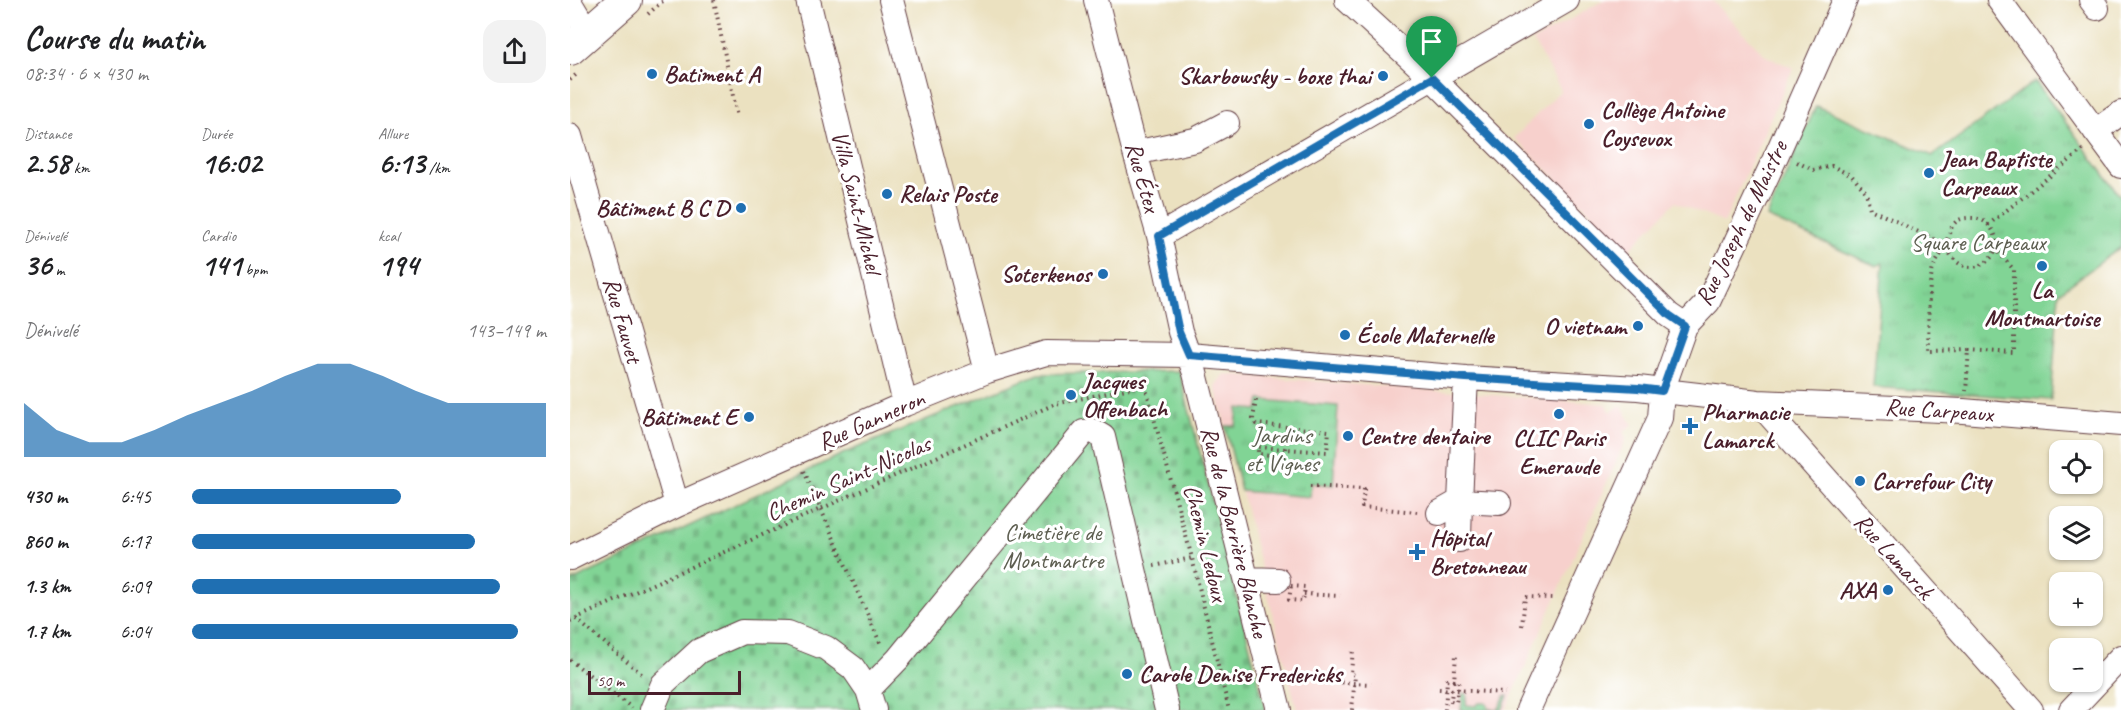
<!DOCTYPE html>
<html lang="fr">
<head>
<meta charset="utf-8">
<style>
	body { margin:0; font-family:Caveat,sans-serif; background:#f2f2f2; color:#202124; height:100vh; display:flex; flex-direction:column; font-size:22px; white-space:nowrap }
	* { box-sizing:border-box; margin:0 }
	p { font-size:20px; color:#757577 }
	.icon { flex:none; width:33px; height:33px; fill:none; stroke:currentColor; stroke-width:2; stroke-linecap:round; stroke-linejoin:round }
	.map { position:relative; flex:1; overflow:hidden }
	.panel { display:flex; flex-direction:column; background:#fff; width:570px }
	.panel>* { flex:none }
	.tools { position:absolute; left:1479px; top:440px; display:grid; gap:12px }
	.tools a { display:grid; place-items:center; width:54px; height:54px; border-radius:12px; background:#fff; box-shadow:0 2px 4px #0004; font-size:30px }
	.scale { position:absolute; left:18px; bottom:15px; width:153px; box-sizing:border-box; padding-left:6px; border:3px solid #4a1f2b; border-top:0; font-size:16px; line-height:21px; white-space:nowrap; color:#4a1f2b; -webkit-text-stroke:4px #fff; paint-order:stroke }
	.pin { position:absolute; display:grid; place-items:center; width:51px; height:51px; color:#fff; margin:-62px -26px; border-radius:50% 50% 50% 0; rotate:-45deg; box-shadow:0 0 6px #0007 }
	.pin .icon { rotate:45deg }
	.round { display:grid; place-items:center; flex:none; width:63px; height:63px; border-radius:18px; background:#f2f2f2 }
	.headline { display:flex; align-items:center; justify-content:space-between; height:102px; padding:0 24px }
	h1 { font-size:33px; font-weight:700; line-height:45px }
	.stats { display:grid; grid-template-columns:repeat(3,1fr); gap:9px; height:102px; padding:6px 24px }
	.stats div { display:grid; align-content:center }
	.stats b { font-size:30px; font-weight:700 }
	.stats small { font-size:16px; font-weight:400 }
	.stats p { font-size:16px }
	.chart { height:168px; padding:12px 24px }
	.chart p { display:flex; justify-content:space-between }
	.chart svg { width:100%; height:108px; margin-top:6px; fill:#1f6fb2; opacity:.7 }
	ul { padding:0 24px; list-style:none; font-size:20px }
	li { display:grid; grid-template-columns:96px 72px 1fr; align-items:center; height:45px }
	li i { height:15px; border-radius:8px; background:#1f6fb2 }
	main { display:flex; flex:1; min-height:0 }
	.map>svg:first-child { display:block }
	.built { fill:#f7d0cc }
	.grass { fill:#81d495; stroke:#667a60; stroke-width:1.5 }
	.cemetery { fill:url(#cemetery-stones); stroke:#667a60; stroke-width:1.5 }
	.park { fill:url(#park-tufts); stroke:#667a60; stroke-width:1.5 }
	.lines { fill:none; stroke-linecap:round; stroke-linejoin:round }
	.minor-casing { stroke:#623c41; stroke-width:26 }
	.major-casing { stroke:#623c41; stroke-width:34 }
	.path { stroke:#623c41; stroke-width:4; stroke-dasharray:1.5 4.5; stroke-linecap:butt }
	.minor { stroke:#fff; stroke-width:24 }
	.major { stroke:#fff; stroke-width:32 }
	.route-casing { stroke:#fff; stroke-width:12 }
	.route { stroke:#1f6fb2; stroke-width:8 }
	.poi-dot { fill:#1f6fb2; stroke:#fff; stroke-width:2 }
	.labels { text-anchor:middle; stroke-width:6; stroke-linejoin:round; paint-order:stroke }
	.poi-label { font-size:24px; font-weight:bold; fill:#4a1f2b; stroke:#fff; text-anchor:start }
	.street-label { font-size:24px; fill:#4a1f2b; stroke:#fff }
	.park-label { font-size:24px; fill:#5d5e50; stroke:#fff }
</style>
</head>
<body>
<main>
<section class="panel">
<div class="headline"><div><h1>Course du matin</h1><p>08:34 · 6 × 430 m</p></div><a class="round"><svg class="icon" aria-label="share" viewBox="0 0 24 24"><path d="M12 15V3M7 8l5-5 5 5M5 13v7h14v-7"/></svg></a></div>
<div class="stats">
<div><p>Distance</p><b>2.58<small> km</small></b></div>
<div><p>Durée</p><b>16:02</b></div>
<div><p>Allure</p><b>6:13<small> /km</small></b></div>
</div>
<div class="stats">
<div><p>Dénivelé</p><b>36<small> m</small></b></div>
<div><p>Cardio</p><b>141<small> bpm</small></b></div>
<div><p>kcal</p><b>194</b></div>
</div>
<div class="chart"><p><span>Dénivelé</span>143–149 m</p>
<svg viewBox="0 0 160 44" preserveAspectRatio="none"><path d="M0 44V22L10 33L20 38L30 38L40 33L50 27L60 22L70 17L80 11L90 6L100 6L110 11L120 17L130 22L140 22L150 22L160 22V44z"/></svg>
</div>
<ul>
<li><b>430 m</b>6:45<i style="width:59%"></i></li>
<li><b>860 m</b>6:17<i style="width:80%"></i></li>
<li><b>1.3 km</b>6:09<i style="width:87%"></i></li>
<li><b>1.7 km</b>6:04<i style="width:92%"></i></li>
</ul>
</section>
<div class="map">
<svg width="1551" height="710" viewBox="0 0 1551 710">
	<defs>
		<pattern id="cemetery-stones" width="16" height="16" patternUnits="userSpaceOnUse" patternTransform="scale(1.5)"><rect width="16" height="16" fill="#81d495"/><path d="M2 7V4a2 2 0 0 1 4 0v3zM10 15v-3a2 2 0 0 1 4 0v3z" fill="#71b681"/></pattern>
		<pattern id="park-tufts" width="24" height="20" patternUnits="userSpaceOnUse" patternTransform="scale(1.5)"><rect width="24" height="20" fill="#81d495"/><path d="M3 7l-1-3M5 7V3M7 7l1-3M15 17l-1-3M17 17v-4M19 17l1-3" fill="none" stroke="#71b681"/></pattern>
	</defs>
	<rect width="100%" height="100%" fill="#fff"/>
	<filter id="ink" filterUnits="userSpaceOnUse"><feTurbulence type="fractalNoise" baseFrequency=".0167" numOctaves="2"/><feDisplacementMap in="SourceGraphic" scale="12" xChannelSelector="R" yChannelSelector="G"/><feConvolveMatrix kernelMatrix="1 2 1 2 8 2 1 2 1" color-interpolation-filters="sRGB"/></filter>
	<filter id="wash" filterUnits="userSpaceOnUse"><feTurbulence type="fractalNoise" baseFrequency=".008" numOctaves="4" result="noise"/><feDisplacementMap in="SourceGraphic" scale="24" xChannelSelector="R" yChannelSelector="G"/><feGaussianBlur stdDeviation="1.35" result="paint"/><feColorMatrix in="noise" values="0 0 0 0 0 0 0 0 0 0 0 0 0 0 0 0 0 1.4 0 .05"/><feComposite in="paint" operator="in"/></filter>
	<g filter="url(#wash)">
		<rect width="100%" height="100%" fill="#ebe1c0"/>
		<path class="built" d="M1034 0H1142L1196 56 1223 68 1154 223 1105 202 1059 250 944 138 991 90 963 41Z
			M654 374 1036 404 1041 412 1051 405 1063 425 1053 431 1056 439 936 710H727L645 386Z"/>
		<path class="grass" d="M893 693 897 694 896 705 906 706 909 703H917L919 709 928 710 935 696H938L932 710H891Z"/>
		<path class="cemetery" d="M609 371 696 710H0V582L277 452 468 374Z"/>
		<path class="park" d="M1465 81 1551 197V247L1489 293 1481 400 1303 387 1313 263 1306 266 1197 217 1246 106 1363 156Z
			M690 400 768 406 763 485 741 483 740 497 671 491 655 426H666L668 408 688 410Z"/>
	</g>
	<g filter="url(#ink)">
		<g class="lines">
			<g class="minor-casing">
				<path id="minor" d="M238 0 335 404
					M321 0 417 371
					M526 0 565 153 589 236 610 332 625 373 709 710
					M777 0 862 78 1099 315 1115 326
					M1429 0 1551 166
					M1521 0 1527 8
					M0 3 18 33
					M1525 131 1551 113
					M0 136 107 505
					M565 153 625 140 657 123
					M589 236 997 0
					M896 378 890 501 929 503
					M1188 402 1461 710
					M869 513 890 501
					M889 540 890 501
					M0 558 107 505 335 404 417 371 476 353 619 355 896 378 1068 388 1188 402 1393 411 1551 424
					M677 579 708 580
					M298 690 328 659 514 432 523 431 533 437 597 710
					M82 710 93 684 129 651 172 632 218 633 256 648 283 668 298 690 304 710
					M958 710 1090 418 1092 391 1115 326 1138 302 1207 154 1275 0
					M1501 710 1551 657"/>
			</g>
			<g class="major-casing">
				<path id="major" d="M0 49 56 0"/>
			</g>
			<path class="path" d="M144 0 167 116
				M78 14 94 0
				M0 80 8 73
				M1227 162 1243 170 1262 166 1282 176 1296 192 1300 209 1376 245C1391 289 1443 258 1421 228 1416 221 1409 218 1401 218 1382 217 1380 230 1376 244 1373 254 1363 263 1362 273 1357 298 1359 326 1358 351L1399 350 1396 391
				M1418 225 1514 149
				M1399 350 1444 353V270L1425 248
				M686 400 683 419 686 424 759 431 757 452 688 447V454L716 456
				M716 449 718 427
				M234 471 311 645
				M740 486 794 489 792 507 847 512
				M584 566 622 558
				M721 586 735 587 733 601 719 600Z
				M734 594 770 596
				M6 619 74 676
				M0 621 485 404 575 385 622 558 659 710
				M952 626 955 597 985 598
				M0 660 62 708
				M765 682 801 684
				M869 689 935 693
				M882 689 881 701 886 702 889 681H884
				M782 710 785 675 781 674 783 648
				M875 710 877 680 884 681 886 655"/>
			<use href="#minor" class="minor"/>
			<use href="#major" class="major"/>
		</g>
	</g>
	<g class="lines" filter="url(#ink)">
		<g class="route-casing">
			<path id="route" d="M862 78 1099 315 1115 326 1092 391 1068 388 896 378 619 355 609 332 589 236Z"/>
		</g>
		<use href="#route" class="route"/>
	</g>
	<g class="poi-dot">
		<circle cx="82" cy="74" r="6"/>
		<circle cx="813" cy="76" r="6"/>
		<circle cx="1019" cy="124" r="6"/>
		<circle cx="1359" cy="173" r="6"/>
		<circle cx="317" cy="194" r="6"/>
		<circle cx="171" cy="208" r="6"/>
		<circle cx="1472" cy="266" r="6"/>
		<circle cx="533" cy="274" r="6"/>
		<circle cx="1068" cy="326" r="6"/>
		<circle cx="775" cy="335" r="6"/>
		<circle cx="501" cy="395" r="6"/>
		<circle cx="989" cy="414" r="6"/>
		<circle cx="179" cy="417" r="6"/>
		<path d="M1117 417h6v6h6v6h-6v6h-6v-6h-6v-6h6z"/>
		<circle cx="778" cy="436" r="6"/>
		<circle cx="1290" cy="481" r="6"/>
		<path d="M844 543h6v6h6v6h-6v6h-6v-6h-6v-6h6z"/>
		<circle cx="1318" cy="590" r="6"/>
		<circle cx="557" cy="674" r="6"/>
	</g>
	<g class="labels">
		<g class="poi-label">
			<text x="94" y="82">Batiment A</text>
			<text x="801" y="84" text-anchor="end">Skarbowsky - boxe thai</text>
			<text x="1031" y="118">Collège Antoine<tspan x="1031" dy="28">Coysevox</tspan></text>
			<text x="1371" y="167">Jean Baptiste<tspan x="1371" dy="28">Carpeaux</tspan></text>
			<text x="329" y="202">Relais Poste</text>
			<text x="159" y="216" text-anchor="end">Bâtiment B C D</text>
			<text x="521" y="282" text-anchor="end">Soterkenos</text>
			<text x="1472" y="298" text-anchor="middle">La<tspan x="1472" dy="28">Montmartoise</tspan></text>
			<text x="1056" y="334" text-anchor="end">O vietnam</text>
			<text x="787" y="343">École Maternelle</text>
			<text x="513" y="389">Jacques<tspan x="513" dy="28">Offenbach</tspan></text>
			<text x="1132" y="420">Pharmacie<tspan x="1132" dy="28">Lamarck</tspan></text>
			<text x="167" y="425" text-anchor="end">Bâtiment E</text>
			<text x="790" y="444">Centre dentaire</text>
			<text x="989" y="446" text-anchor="middle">CLIC Paris<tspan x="989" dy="28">Emeraude</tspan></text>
			<text x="1302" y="489">Carrefour City</text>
			<text x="860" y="546">Hôpital<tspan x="860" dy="28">Bretonneau</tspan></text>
			<text x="1306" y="598" text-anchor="end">AXA</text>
			<text x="569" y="682">Carole Denise Fredericks</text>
		</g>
		<g class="street-label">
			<text transform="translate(573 177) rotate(74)" y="8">Rue Étex</text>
			<text transform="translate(287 202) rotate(76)" y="8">Villa Saint-Michel</text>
			<text transform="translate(1171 223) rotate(-64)" y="8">Rue Joseph de Maistre</text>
			<text transform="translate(53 320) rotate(74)" y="8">Rue Fauvet</text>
			<text transform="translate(1369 410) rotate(4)" y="8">Rue Carpeaux</text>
			<text transform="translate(301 420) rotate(-24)" y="8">Rue Ganneron</text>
			<text transform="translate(278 478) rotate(-24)" y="8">Chemin Saint-Nicolas</text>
			<text transform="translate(665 532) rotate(76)" y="8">Rue de la Barrière Blanche</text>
			<text transform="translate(636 543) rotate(76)" y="8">Chemin Ledoux</text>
			<text transform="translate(1324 556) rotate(48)" y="8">Rue Lamarck</text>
		</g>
		<g class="park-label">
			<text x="1408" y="250">Square Carpeaux</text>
			<text x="712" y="443">Jardins<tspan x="712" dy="28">et Vignes</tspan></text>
			<text x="483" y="540">Cimetière de<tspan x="483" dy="28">Montmartre</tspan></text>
		</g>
	</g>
</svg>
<div class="tools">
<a><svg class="icon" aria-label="locate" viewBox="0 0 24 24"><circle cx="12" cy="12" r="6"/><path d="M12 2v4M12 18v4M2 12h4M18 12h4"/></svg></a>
<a><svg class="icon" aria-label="layers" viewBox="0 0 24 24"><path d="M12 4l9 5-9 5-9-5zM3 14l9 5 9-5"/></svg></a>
<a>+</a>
<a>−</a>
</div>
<div class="scale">50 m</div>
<div class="pin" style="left:862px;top:78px;background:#1e9e55"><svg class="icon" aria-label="arrive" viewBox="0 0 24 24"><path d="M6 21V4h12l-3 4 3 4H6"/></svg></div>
</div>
</main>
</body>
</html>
